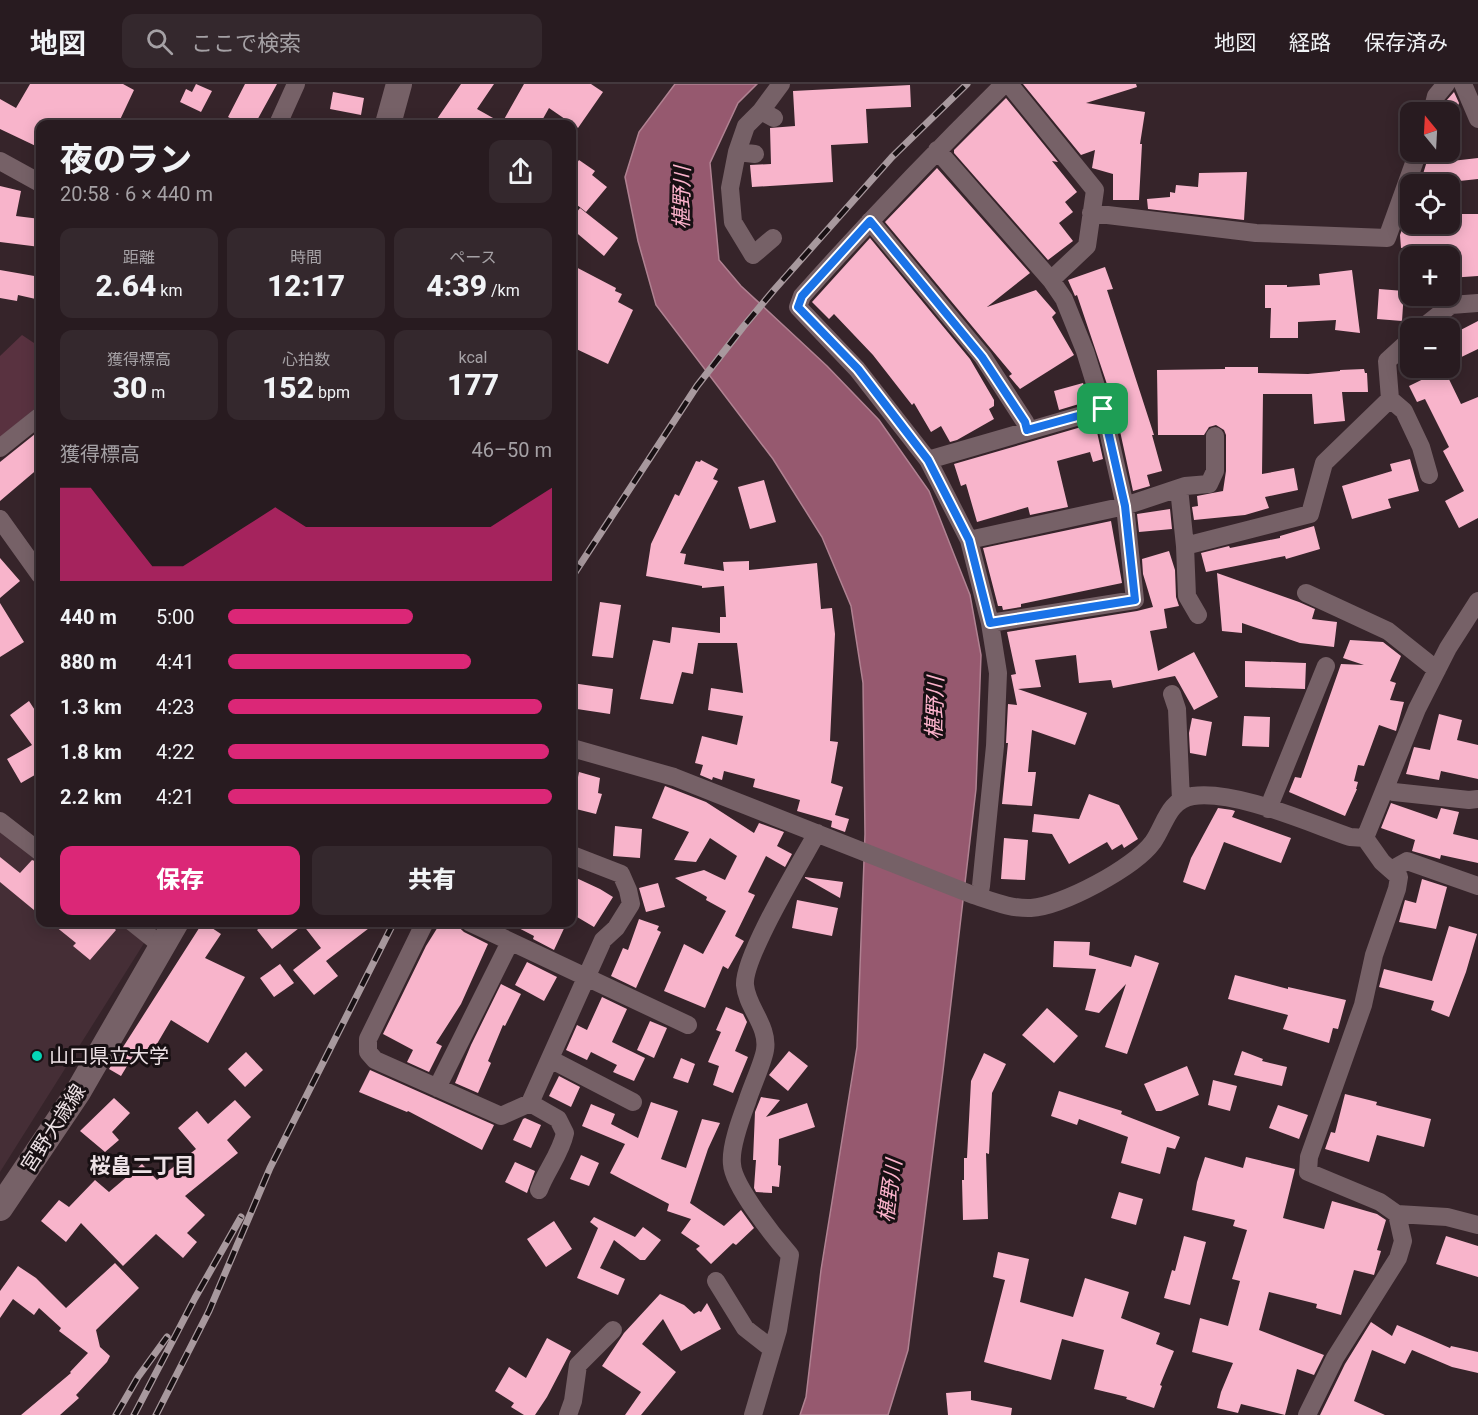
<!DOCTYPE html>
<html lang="ja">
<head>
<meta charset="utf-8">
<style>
	body { margin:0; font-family:Roboto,"Noto Sans JP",sans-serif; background:#34282d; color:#f1f3f6; height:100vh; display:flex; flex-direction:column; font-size:22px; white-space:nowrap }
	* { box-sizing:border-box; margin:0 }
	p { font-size:20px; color:#a5a1a5 }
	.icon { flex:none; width:33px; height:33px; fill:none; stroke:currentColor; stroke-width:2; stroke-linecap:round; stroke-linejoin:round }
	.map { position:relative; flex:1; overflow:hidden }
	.details { position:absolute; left:36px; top:36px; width:540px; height:807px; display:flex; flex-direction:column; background:#281b20; border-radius:12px; box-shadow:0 3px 15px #0003,0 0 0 2px #44393e }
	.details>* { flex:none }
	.needle { width:39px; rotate:342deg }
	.tools { position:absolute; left:1400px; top:18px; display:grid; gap:12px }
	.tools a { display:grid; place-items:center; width:60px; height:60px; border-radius:12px; background:#281b20; box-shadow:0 3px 15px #0003,0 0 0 2px #44393e; font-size:30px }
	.pin { position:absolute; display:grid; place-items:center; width:51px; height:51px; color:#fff; margin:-26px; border-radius:12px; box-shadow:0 3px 9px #0006 }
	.round { display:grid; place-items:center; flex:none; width:63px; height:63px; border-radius:12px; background:#34282d }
	.head { display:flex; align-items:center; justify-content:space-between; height:102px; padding:0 24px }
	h1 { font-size:33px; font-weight:800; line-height:45px }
	.metrics { display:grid; grid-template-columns:repeat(3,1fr); gap:9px; height:102px; padding:6px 24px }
	.metrics div { display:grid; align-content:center; border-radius:12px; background:#34282d; text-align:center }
	.metrics b { font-size:30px; font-weight:800 }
	.metrics small { font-size:16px; font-weight:400 }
	.metrics p { font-size:16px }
	.chart { height:168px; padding:12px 24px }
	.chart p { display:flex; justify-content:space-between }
	.chart svg { width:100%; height:108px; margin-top:6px; fill:#db2777; opacity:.7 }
	.primary-button { display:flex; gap:12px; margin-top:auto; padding:12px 24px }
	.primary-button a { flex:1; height:69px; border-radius:12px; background:#db2777; color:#fff; font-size:24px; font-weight:800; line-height:69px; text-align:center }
	.primary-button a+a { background:#34282d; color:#f1f3f6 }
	ul { padding:0 24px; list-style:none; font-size:20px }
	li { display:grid; grid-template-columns:96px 72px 1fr; align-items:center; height:45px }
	li i { height:15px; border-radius:8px; background:#db2777 }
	header { display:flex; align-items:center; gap:36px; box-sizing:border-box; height:84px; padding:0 30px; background:#281b20; border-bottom:2px solid #44393e }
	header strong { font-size:28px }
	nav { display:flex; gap:33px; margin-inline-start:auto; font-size:21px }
	.search { width:420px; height:54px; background:#34282d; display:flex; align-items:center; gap:15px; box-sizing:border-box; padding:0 21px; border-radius:12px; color:#a5a1a5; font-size:22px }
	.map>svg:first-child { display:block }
	.built { fill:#452e36 }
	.green { fill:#593240 }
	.water { fill:#96596f; stroke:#b08292; stroke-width:1.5 }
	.building { fill:#f8b4cb }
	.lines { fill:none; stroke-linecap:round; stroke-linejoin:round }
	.street { stroke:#766167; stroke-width:18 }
	.secondary { stroke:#766167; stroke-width:26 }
	.rail-casing { stroke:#a8999e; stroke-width:7 }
	.rail { stroke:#181013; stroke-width:4.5; stroke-dasharray:14; stroke-linecap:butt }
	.route-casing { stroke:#fff; stroke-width:12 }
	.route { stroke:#1a73e8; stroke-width:8 }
	.poi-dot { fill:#05d5b6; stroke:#181013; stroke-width:2 }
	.labels { text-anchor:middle; stroke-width:6; stroke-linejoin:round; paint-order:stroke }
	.poi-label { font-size:20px; fill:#ede1e5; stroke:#181013; text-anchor:start }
	.street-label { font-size:20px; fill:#ede1e5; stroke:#181013 }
	.water-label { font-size:21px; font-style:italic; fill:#fbb2cb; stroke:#181013 }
	.neighbourhood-label { font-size:21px; font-weight:bold; fill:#ede1e5; stroke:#181013 }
</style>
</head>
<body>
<header>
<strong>地図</strong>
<div class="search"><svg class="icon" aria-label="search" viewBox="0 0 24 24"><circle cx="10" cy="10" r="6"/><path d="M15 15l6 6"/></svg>ここで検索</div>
<nav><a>地図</a><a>経路</a><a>保存済み</a></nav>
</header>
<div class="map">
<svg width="1478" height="1331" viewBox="0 0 1478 1331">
	<rect width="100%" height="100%" fill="#36242a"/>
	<path class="built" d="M0 743 40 774V838L124 839 146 856 0 1088Z"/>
	<path class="green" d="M22 251 40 263V320L0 354V272Z"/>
	<path class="water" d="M675 0H757L738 19 710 79 719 176 741 202 827 282 879 336 929 407 970 511 981 571 976 705 943 987 908 1266 888 1331H800L806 1313 821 1186 857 963 865 750 863 599 851 522 822 453 773 375 656 221 638 157 625 93 639 48Z"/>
	<path class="building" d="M30 0H123L134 6 118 40H40V64L0 45V15L16 24Z
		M196 0 212 7 201 28 180 18 186 5 192 8Z
		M245 0H277L255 40H242L228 33Z
		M461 0H494L477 25 502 39 524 0H591L603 8 578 44 549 24 540 40H444L437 35Z
		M1023 0H1136L1137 3 1086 19 1145 28 1140 60H1142L1139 116H1113V90L1092 84 1095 66 1081 71Z
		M910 1 911 23 866 25 868 59 831 61 833 98 752 103 750 81 771 80 770 44 795 42 793 7Z
		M333 8 364 14 361 31 330 25Z
		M1454 8 1459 19 1456 28H1443L1446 17Z
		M1006 14 1058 78 1052 77 1077 108 1065 118 1073 128 1059 139 1073 157 1048 176 954 69V66Z
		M1478 74V95L1450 98V100H1420L1427 77 1444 76 1443 78Z
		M579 76 595 87 592 91 607 103 586 128 572 117V86Z
		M937 84 1030 189 987 223 1036 206 1056 229 1052 233 1074 271 1020 305 1009 292 1012 290 885 138Z
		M1247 88 1244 136 1148 125 1147 115 1170 113V108L1175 109 1176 101 1198 103 1199 89Z
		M0 102 21 107 16 132 40 135V163L0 158Z
		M580 124 618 154 604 172 572 145V134Z
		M1449 130H1478V192L1449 194V172H1438L1437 160 1401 164 1400 151 1404 140H1449Z
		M870 154 970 275 994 316V322L989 325 994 335 957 356 950 358 941 342 931 348 914 319 912 321 873 271 834 230 829 235 812 218Z
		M572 181 616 204 615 207 622 210 618 218 633 226 608 280 572 263Z
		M1105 183 1113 205 1107 206 1154 351H1152L1162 387 1147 391 1150 402 1133 407 1115 324 1077 211 1075 212 1068 196Z
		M0 186 40 193V216L18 211 17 217 0 214Z
		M1352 186 1360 249 1335 246 1336 236 1298 238V254H1270L1271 224H1265V201H1287V203L1320 201 1319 190Z
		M1379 205 1404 207 1402 237 1377 235Z
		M1478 237V265L1449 279V252Z
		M1225 283H1258V289L1308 290 1340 287V286L1364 285 1365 289H1367L1368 308H1342L1345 337 1314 340 1312 310H1263L1262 390 1294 384 1298 406 1265 413 1269 424 1245 431 1194 436 1192 423 1198 422 1197 412 1223 407 1226 387V351L1224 346 1216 341 1209 343 1204 351H1158L1157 286 1225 285Z
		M1444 285 1461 320 1478 313V434L1459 444 1445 417 1464 407 1443 367 1449 363 1425 315 1417 318 1409 302Z
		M1083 299 1089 317 1059 326 1054 307Z
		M1095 339 1103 375 1093 378 1090 368 1057 377 1068 423 1030 431 1028 423 977 438 966 400 961 402 954 380Z
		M40 346V383L0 417V378Z
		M1410 375 1419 407 1388 415 1391 424 1352 435 1342 402 1392 387 1390 380Z
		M701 376 718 385 713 395 718 397 680 469 686 470 684 480 724 487 723 478 749 477V486L817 479 821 525 832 524 835 550 830 657 838 658 831 699 843 703 835 731 849 735 845 748 831 743 832 737 797 727 800 716 753 703 755 695 724 687 722 696 713 693 712 696 700 691 703 681 695 679 702 652 737 661 743 632 708 626 711 604 743 609 737 559H698L693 590 682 588 673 620 640 615 653 556 670 559 672 543 720 549V533H726L724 502 702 504V502L646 492 651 460 675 410 679 412 696 377 700 378Z
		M764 396 776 438 750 445 738 403Z
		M1170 425 1172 445 1139 448 1137 430Z
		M1111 437 1122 499 1021 520V523L1003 526 1002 522H998L983 464Z
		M1314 442 1320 465 1286 475 1285 472 1206 488 1201 469 1229 462 1230 464 1280 454V452Z
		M1169 467 1175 486 1176 513 1179 522 1164 525 1167 544 1150 547 1158 587 1194 568 1218 613 1194 626 1175 592 1113 604 1111 596 1079 599 1076 571 1035 576 1041 603 1018 605 1087 629 1075 661 1032 646 1028 688H1036L1032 722 1002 720 1008 659H1006L1008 620 1017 621 1011 591 1016 590 1007 548 1137 527 1153 523 1143 490 1142 475Z
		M0 474 20 497 0 514Z
		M1217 489 1299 518 1315 525 1312 535 1337 538 1334 563 1300 559 1242 539V549L1222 547Z
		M600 518 621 521 613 574 592 572Z
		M0 519 24 558 0 573Z
		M1350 556 1383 558 1401 572 1390 597 1396 599 1390 616 1404 618 1396 647 1379 641 1364 682 1358 681 1354 697 1358 698 1356 705H1357L1345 732 1289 708 1295 693 1301 694 1341 580 1364 581 1343 574Z
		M1245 577 1306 579 1305 605 1245 603Z
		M572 599 613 605 610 630 577 625 578 614H572Z
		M29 617 40 634V688L21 699 7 675 32 661 10 631Z
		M1439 630 1462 636 1457 656 1478 661V695L1441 687 1439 696 1406 690 1414 663 1430 666Z
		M1244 632 1270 633 1269 663 1242 662Z
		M1192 634 1212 638 1206 672 1190 669 1189 649Z
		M579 688 600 694 598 709 602 710 596 730 572 724Z
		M665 702 706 718 754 749 759 739 784 748 777 762 792 770 785 783 766 772 748 808 755 811 735 852 744 857 728 885 723 882 705 924 664 907 684 860 703 870 726 827 706 816 707 813 675 794 704 786 725 796 737 772 710 754 696 778 674 776 689 748 652 734Z
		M1089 710 1119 721 1138 755 1124 764 1122 760 1112 766 1107 758 1069 780 1052 750 1032 748 1034 730 1079 735Z
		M1391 719 1437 735 1441 724 1459 728 1453 750 1478 756V779L1441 771 1440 775 1412 767 1415 756 1381 744Z
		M1218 724 1232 726 1235 727 1232 733 1291 754 1281 779 1224 758 1205 806 1183 798 1191 774Z
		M615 742 642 745 640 774 613 772Z
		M1004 754 1028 756 1025 796 1001 795Z
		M0 773 20 789 32 776 40 779V831L0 798Z
		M572 792 600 805 613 813 594 843 572 830Z
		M805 793 843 798 840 814 805 794Z
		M1422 795 1447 803 1436 845 1399 838 1405 816 1416 819Z
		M658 799 665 823 646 828 639 804Z
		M797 816 838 824 832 852 792 844Z
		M639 835 659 842 657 846 661 848 636 904 611 892 623 864 628 866Z
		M50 838H107L116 846 90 876 73 862 76 859Z
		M203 838 221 850 205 874 245 893 208 959 171 936 151 970 139 962 121 992 109 985Z
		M267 838H377L326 877 338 892 314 911 293 886 321 864 303 841 272 865 257 846Z
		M441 838H453L464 848 488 860 461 920 436 959 442 962 429 988 407 978 413 966 383 950 426 862Z
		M507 838H567L554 866 533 855 534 852Z
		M1449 842 1477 850 1466 888 1449 933 1431 926 1434 917 1379 903 1384 885 1432 897Z
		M1054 857 1090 858 1089 871 1131 883 1135 871 1159 879 1127 970 1105 963 1126 900 1099 929 1085 926 1096 885 1053 883Z
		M527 878 557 893 544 917 515 901Z
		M280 880 294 899 274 913 260 894Z
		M1235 891 1288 905V903L1346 916 1338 945 1333 944 1329 959 1283 945 1288 931 1228 915Z
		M501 900 521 910 505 942 503 941 488 977 491 979 478 1009 455 999 471 961Z
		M602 913 627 925 612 958 645 974 634 997 613 988 617 981 591 968 587 976 566 966 577 941 587 946Z
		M726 923 743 930 747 938 735 967 748 973 733 1009 713 1001 719 982 708 978 721 948 716 946Z
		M1047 924 1078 952 1054 979 1022 951Z
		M650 937 667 944 654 974 637 966Z
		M789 967 808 982 788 1007 769 991Z
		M1242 967 1263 975 1262 977 1287 983 1282 1002 1234 991Z
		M246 968 263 986 245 1003 228 985Z
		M984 969 1006 980 992 1009 989 1070 986 1069 988 1135 963 1136 962 1096H964V1074H967L971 997Z
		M681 974 695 980 688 999 673 994Z
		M1187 982 1199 1011 1161 1027H1156L1144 1000Z
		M370 986 494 1041 482 1066 408 1027 407 1028 359 1008Z
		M559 992 580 1003 571 1023 549 1012Z
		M1213 996 1237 1002 1230 1027 1208 1021Z
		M1059 1007 1122 1027 1121 1030 1180 1053 1175 1065 1167 1063 1160 1090 1121 1079 1128 1053 1079 1035 1077 1041 1051 1032Z
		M1345 1010 1377 1018 1376 1021 1431 1035 1424 1063 1377 1051 1369 1078 1325 1065 1331 1048 1335 1049Z
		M761 1013 780 1016 766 1033 807 1019 815 1043 779 1055 778 1081 781 1082 779 1103 772 1102V1109L756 1108 754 1104 756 1076H753L755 1028Z
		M114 1014 130 1029 112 1048 119 1056 105 1068 80 1047Z
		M235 1016 251 1033 227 1056 238 1069 185 1112 205 1131 187 1149 197 1158 183 1174 156 1150 123 1182 81 1139 66 1158 41 1137 59 1116 69 1123 95 1096 109 1108 142 1080 157 1096 196 1065 178 1044 197 1027 208 1040Z
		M651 1018 678 1027 661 1075 686 1084 702 1035 720 1039 708 1065 690 1119 724 1142 741 1126 754 1144 736 1161 733 1159 711 1180 696 1165 700 1162 681 1149 691 1135 667 1127 669 1120 610 1089 625 1060 582 1042 591 1020 615 1030 611 1040 638 1054Z
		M1278 1021 1308 1031 1299 1055 1269 1044Z
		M525 1034 541 1041 531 1064 513 1056 523 1035Z
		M581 1071 599 1079 589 1102 570 1095Z
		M1205 1073 1243 1084 1246 1073 1295 1085 1283 1134 1324 1145 1332 1117 1377 1130 1386 1136 1377 1166 1381 1167 1374 1191 1354 1186 1341 1231 1316 1224 1317 1220 1269 1208 1259 1246 1324 1271 1314 1291 1297 1285 1285 1331 1241 1320 1238 1329 1217 1324 1221 1308 1233 1279 1192 1268 1200 1234 1228 1242 1240 1197 1232 1195 1247 1146 1233 1142 1235 1136 1192 1126 1197 1098Z
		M515 1078 535 1087 527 1109 505 1098Z
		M1119 1108 1143 1115 1136 1141 1111 1134Z
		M594 1133 635 1153 643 1143 661 1156 645 1176H640L614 1156 600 1184 625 1195 618 1211 577 1194 598 1144 590 1138Z
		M554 1137 572 1165 546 1183 527 1155Z
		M1184 1152 1206 1158 1190 1221 1164 1214 1172 1186 1175 1187Z
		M1446 1152 1478 1162V1193L1436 1180Z
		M998 1168 1029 1175 1020 1218 1073 1233 1085 1194 1129 1208 1121 1234 1160 1249 1156 1260 1174 1267 1160 1301 1162 1302 1154 1324 1126 1315 1127 1313 1094 1305 1104 1266 1062 1255 1051 1296 984 1278 1005 1196 993 1193Z
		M115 1179 139 1204 96 1246 100 1263 110 1272 107 1278 76 1311 79 1314 60 1331H21L71 1289 70 1288 88 1269 59 1247 61 1244 39 1224 34 1231 13 1215 0 1234V1207L18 1182 36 1194 66 1224Z
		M660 1210 684 1221 694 1230 699 1227 701 1228 707 1219 721 1245 681 1267 663 1235 642 1260 676 1288 641 1331H625L641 1308 602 1282 624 1249Z
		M1371 1238 1392 1252 1397 1241 1450 1264 1451 1262 1478 1268V1289L1452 1283 1412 1266 1405 1280 1372 1266 1354 1317 1385 1331H1320L1345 1280Z
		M547 1254 571 1267 547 1313 535 1331H524L511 1323 514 1319 495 1307 509 1283 526 1294Z
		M971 1307V1316L1012 1324 1011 1331H948L946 1309Z"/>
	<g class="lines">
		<path class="street" d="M1009 0 1095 106 1087 162 1051 196
			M1463 0 1478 35
			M1432 28 1436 12 1446 0
			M774 34 761 27 781 0
			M278 40 296 0
			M937 66 1051 196 1064 215 1085 267 1103 325 1125 422 1135 516 990 539
			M737 68 730 104 733 138 753 171 773 154
			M755 70 737 68 746 42 761 27
			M0 77 40 99
			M1091 129 1256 149 1387 154 1418 68
			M870 137 983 273 1025 338 1027 346
			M1422 244 1451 221 1478 219
			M1390 315 1404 327 1421 363 1429 391
			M0 364 40 332
			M928 376 1103 325
			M1179 404 1185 462 1310 430 1324 379 1390 315 1387 277 1410 256
			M0 435 40 491
			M969 456 1125 422 1185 402 1209 400 1215 387V352
			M1185 462 1187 512 1198 531
			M1306 509 1388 547 1437 586
			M1172 610 1177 625 1181 716
			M572 664 674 693 973 811C992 817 1011 825 1031 824 1062 822 1134 784 1153 758 1165 741 1168 716 1193 712 1236 706 1309 739 1350 753L1365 754
			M1386 703 1394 708 1469 716 1478 715
			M1268 725 1326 582
			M0 737 40 768
			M1365 754 1382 778 1399 793 1397 805 1374 871 1363 921 1309 1073 1308 1088 1380 1118 1397 1130 1447 1133 1478 1141
			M1365 754 1417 625 1448 564 1478 517
			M1391 786 1407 777 1478 802
			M979 813 981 802 995 662 998 589 990 539 969 456 928 376 857 285 798 223 802 212C867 139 934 69 1004 0
			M132 838 162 862
			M425 838 368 955V968L375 976 501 1032 530 1019 558 1035 565 1049C561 1069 546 1087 539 1106
			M469 838 688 941
			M550 975 633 1018
			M437 1004 510 858
			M530 1019 603 856 616 844 631 820 628 806 621 790 572 771
			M716 1197 745 1244 772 1265
			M568 1331 573 1317 578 1281 613 1246
			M753 1331 778 1246 790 1171C775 1154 733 1102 732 1080 730 1063 741 1034 747 1018 751 1004 763 979 765 966 769 942 747 924 745 901 743 873 801 778 817 749
			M1307 1331 1335 1274 1398 1174 1403 1157 1397 1130"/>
		<path class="secondary" d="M388 40 399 0
			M0 1124 78 1008 176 838"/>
		<g class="rail-casing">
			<path id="rail" d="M572 493 697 302 743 243 774 206 892 73 967 0
				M116 1331 138 1293 167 1253
				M134 1331 195 1214 241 1133
				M156 1331 209 1227 270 1084 394 838"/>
		</g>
		<use href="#rail" class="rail"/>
	</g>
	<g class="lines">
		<g class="route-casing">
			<path id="route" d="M870 137 982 273 1025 338 1027 346 1103 325 1125 422 1135 516 990 539 969 456 928 376 858 285 798 223 802 212Z"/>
		</g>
		<use href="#route" class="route"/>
	</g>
	<circle class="poi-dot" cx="37" cy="972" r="6"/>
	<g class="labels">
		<g class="poi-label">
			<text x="49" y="979">山口県立大学</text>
		</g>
		<g class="street-label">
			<text transform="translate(53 1044) rotate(-57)" y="7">宮野大歳線</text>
		</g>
		<g class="water-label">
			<text transform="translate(682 114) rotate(-89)" y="7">椹野川</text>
			<text transform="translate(935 624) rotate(-88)" y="7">椹野川</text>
			<text transform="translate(890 1107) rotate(-82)" y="7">椹野川</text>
		</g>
		<g class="neighbourhood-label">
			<text x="142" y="1089">桜畠二丁目</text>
		</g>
	</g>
</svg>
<div class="tools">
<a><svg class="needle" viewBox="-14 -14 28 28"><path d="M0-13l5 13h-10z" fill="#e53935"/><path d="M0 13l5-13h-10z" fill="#a5a1a5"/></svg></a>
<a><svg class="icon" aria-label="locate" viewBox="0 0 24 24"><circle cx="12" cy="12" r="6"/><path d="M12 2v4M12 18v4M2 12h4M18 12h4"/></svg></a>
<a>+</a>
<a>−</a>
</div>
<div class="pin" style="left:1103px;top:325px;background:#1e9e55"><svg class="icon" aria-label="arrive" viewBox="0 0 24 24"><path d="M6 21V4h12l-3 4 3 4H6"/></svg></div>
<section class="details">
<div class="head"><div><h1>夜のラン</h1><p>20:58 · 6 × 440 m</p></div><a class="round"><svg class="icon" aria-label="share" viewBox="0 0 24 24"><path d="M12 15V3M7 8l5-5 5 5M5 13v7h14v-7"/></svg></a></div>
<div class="metrics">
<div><p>距離</p><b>2.64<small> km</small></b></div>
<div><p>時間</p><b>12:17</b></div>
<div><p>ペース</p><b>4:39<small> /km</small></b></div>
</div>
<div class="metrics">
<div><p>獲得標高</p><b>30<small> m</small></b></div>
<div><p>心拍数</p><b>152<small> bpm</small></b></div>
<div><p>kcal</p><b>177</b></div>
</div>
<div class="chart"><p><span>獲得標高</span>46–50 m</p>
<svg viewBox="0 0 160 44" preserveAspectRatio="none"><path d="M0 44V6L10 6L20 22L30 38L40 38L50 30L60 22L70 14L80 22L90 22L100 22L110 22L120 22L130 22L140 22L150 14L160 6V44z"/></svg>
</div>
<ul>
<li><b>440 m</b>5:00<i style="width:57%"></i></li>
<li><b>880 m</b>4:41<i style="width:75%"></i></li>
<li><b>1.3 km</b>4:23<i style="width:97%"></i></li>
<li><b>1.8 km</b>4:22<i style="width:99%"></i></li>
<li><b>2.2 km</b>4:21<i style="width:100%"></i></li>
</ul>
<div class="primary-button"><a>保存</a><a>共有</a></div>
</section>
</div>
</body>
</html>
